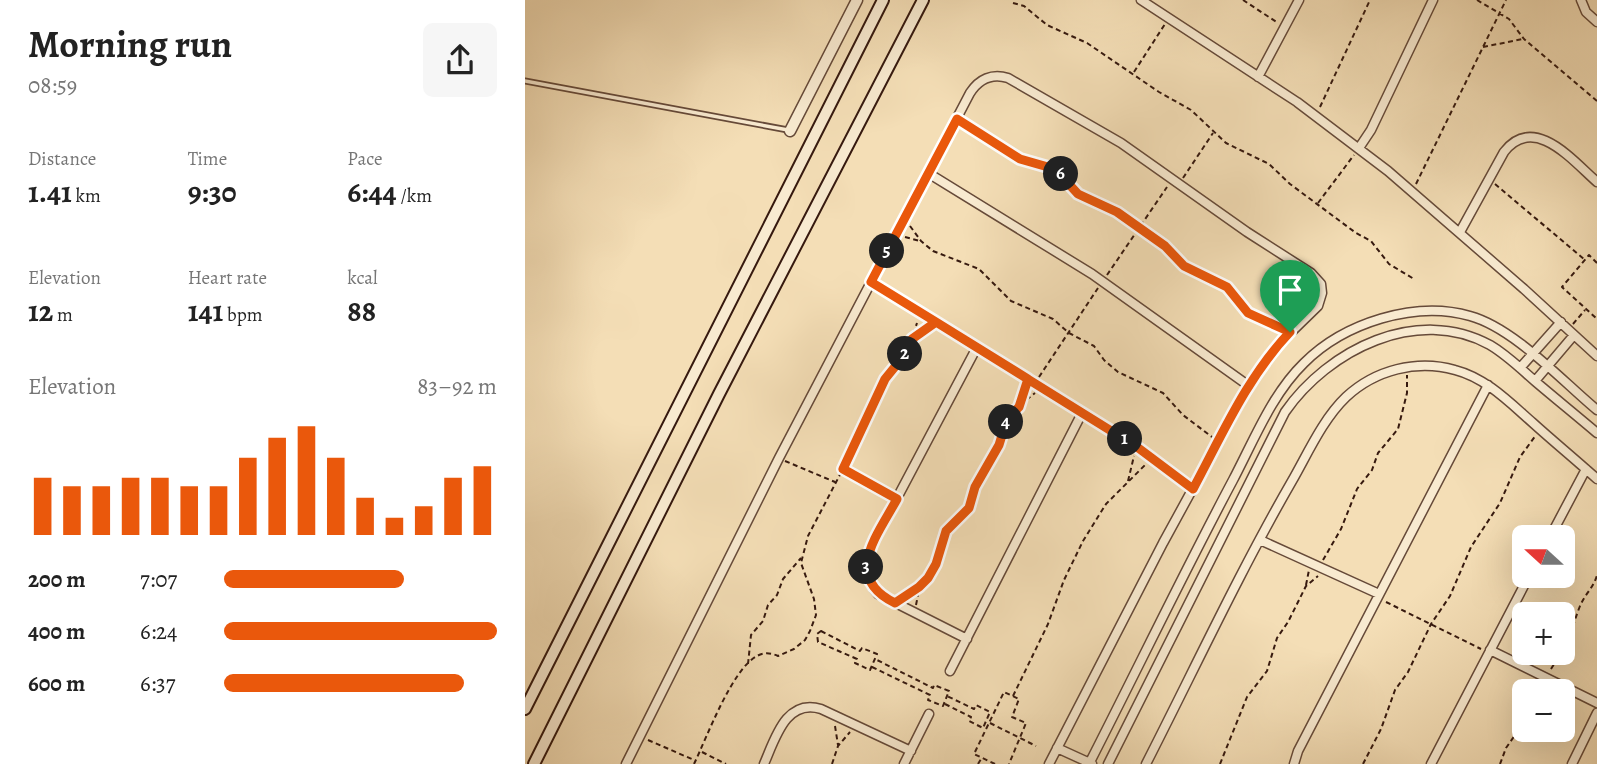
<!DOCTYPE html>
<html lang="en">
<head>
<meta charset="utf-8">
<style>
	body { margin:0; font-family:Alegreya,serif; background:#f6f6f6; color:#222; height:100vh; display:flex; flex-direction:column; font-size:26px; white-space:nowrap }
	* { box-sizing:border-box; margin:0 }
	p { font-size:23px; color:#767676 }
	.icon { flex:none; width:38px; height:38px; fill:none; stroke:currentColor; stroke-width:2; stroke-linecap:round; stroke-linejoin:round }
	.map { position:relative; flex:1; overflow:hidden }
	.side { display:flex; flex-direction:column; background:#fff; width:525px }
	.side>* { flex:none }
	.needle { width:46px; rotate:291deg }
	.fabs { position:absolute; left:987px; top:525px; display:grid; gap:14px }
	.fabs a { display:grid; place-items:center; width:63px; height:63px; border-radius:10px; background:#fff; box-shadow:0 7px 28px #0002; font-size:35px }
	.pin { position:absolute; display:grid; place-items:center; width:60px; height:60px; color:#fff; margin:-72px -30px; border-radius:50% 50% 50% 0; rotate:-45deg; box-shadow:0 0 7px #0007 }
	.pin .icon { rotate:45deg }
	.km { position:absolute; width:35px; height:35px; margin:-18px; border-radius:50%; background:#222; color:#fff; font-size:19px; line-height:35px; text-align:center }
	.round { display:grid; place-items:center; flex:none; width:74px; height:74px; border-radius:10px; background:#f6f6f6 }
	.head { display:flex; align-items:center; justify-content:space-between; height:119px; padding:0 28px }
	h1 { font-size:38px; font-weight:600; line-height:52px }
	.stats { display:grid; grid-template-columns:repeat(3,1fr); gap:10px; height:119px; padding:7px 28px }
	.stats div { display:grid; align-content:center }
	.stats b { font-size:30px; font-weight:600 }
	.stats small { font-size:19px; font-weight:400 }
	.stats p { font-size:19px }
	.chart { height:196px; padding:14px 28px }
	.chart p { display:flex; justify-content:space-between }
	.chart svg { width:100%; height:126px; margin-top:7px; stroke:#ea580c; stroke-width:6 }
	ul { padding:0 28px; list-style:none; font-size:23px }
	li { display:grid; grid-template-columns:112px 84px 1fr; align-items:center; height:52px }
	li i { height:18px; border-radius:9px; background:#ea580c }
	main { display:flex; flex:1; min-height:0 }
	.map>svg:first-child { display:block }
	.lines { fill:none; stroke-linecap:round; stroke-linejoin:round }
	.service-casing { stroke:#664a39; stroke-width:7 }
	.minor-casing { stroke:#664a39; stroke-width:11 }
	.tertiary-casing { stroke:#664a39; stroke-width:13 }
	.secondary-casing { stroke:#36190f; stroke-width:14 }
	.path { stroke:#36190f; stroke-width:2; stroke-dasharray:5 3.5; stroke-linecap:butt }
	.service { stroke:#f8ead0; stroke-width:3.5 }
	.minor { stroke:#f8ead0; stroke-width:8 }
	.tertiary { stroke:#f8ead0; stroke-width:10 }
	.secondary { stroke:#f8ead0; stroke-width:10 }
	.route-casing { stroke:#fff; stroke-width:14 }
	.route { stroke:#ea580c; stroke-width:9 }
</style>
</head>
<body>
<main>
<section class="side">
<div class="head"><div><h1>Morning run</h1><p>08:59</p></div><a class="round"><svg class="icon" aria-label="share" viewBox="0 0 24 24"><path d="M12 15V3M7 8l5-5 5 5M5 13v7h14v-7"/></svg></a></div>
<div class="stats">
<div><p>Distance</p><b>1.41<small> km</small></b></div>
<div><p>Time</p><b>9:30</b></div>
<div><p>Pace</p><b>6:44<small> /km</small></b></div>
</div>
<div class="stats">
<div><p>Elevation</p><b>12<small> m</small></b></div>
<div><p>Heart rate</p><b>141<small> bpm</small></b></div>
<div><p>kcal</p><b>88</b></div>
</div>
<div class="chart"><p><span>Elevation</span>83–92 m</p>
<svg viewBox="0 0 160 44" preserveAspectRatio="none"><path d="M5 44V24M15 44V27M25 44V27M35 44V24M45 44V24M55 44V27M65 44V27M75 44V17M85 44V10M95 44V6M105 44V17M115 44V31M125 44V38M135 44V34M145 44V24M155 44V20"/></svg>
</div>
<ul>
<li><b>200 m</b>7:07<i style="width:66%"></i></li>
<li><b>400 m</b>6:24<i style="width:100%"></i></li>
<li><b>600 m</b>6:37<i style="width:88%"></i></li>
</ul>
</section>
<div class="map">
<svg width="1072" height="764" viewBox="0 0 1072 764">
	<rect width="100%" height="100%" fill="#f4deb6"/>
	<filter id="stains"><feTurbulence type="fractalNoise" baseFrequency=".00286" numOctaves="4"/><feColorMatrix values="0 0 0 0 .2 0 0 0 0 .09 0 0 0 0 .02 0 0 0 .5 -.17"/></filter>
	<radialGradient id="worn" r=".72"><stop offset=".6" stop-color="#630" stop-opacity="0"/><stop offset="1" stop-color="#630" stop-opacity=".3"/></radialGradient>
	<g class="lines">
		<g class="service-casing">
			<path id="service" d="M0 81 263 130"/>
		</g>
		<g class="minor-casing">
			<path id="minor" d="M616 0 772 102 863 171 999 289 1072 356
				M1056 0 1061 12 1072 22
				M733 77 774 0
				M834 148 846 130 908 0
				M403 173 567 274 724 386
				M935 232 979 152C1009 113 1048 161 1072 182
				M346 282 612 447 668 489
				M995 368 1036 322
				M1010 381 1049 335
				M1025 537 1061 469
				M735 540 854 594
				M442 639 353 594C341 581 339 568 344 551L452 347
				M965 650 1072 703
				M425 671 557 413
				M532 748 567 764
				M101 764 254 458 445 93C454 79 467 73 483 78L596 143 722 232 786 273 796 284 797 293 793 306 753 345 726 382 638 543 524 764
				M239 764C250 739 261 698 296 709L386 751
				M379 764 404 714
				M564 764C612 670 658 574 708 480 729 440 747 394 779 363 819 323 890 300 945 316 989 328 1037 381 1072 410
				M583 764 760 412C803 350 892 305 965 345 982 355 996 369 1011 382 1031 399 1052 416 1072 433
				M621 764C669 670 714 573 767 481 783 453 798 419 821 397 850 370 892 359 930 370 961 378 984 402 1008 423 1029 442 1051 460 1072 479
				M769 764 773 751 963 385
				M906 764 1004 576
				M1047 764 1072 713"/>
		</g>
		<g class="tertiary-casing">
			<path id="tertiary" d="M265 131 332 0"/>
		</g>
		<g class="secondary-casing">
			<path id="secondary" d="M0 709 358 0
				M9 764 194 394 398 0"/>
		</g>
		<path class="path" d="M718 0 753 23
			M952 0 984 19 999 39 1072 101
			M488 3 499 6 522 25 562 43 634 92 666 110 701 143 744 164 765 184 831 233 846 241 864 264 889 279
			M958 47 998 39
			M609 72 640 24
			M795 107 845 0
			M438 123 495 159 530 169 553 194 592 212 640 245 659 266 702 287 723 313 757 329
			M658 178 688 133
			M891 184 981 0
			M970 184 1060 260
			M793 203 829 155
			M385 226 396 241 408 251 454 269 486 301 528 319 544 333 569 346 579 360 593 372 638 393 658 415 687 437
			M380 237 395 241
			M1072 263 1064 255 1037 287 1072 319
			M582 275 642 187
			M1048 324 1060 310
			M388 338 403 327
			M514 377 573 288
			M494 406 500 388
			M260 461 310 482
			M318 469 365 495
			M603 481 609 456
			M798 560 816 529 832 489 847 470 853 453 873 429 882 393V375
			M781 585 784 570
			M380 597 394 587 403 578 411 564 421 531 444 508 451 487 474 445 482 419 487 411 510 393
			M861 602 956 649
			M391 605 394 590
			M296 631 335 651 337 648 352 654 345 670 330 663 332 659 293 642 292 634Z
			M1038 650C1046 635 1049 621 1055 606 1060 594 1069 587 1072 575
			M223 664 226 635 238 621 243 605 252 595 258 579 276 558
			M347 667 405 695 403 700 418 706 424 691 409 685 408 688 350 659
			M1026 669 1036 653
			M488 696 523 624 539 580 558 541 581 504 622 463
			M420 704 446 717 444 721 458 728 465 712 451 705 449 709 422 696
			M465 723 511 746
			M310 726 313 745
			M123 740 169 760
			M177 752 201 764
			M169 764C182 737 207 669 232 656 239 652 246 653 253 656L269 649 280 640 285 631 291 615 289 599 276 563 283 536 332 442 360 379 382 352 392 323
			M307 764 313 746 325 732
			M453 764 456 759
			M470 764 449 754 479 692 494 699 487 717 501 723 484 764
			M695 764 722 697 742 671 752 638 763 622 781 586 793 576
			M838 764 856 729 870 690 883 672 906 624 925 596 946 547 975 503 995 457 1011 435
			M975 764 981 748 999 722"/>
		<use href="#service" class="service"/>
		<use href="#minor" class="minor"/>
		<use href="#tertiary" class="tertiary"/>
		<use href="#secondary" class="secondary"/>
	</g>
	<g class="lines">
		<g class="route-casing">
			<path id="route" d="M765 332C722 377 697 435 668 489L612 447 411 322 387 339 382 352 360 379 318 469 372 499C352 536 317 577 370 603L394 587 403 578 411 564 421 531 444 508 450 487 474 445 482 419 494 407 503 379 411 322 346 282 432 119 495 159 530 169 553 194 592 212 640 246 659 266 702 287 723 313 765 332"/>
		</g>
		<use href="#route" class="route"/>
	</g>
	<rect width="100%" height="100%" filter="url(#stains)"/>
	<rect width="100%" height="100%" fill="url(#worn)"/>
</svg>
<div class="fabs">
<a><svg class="needle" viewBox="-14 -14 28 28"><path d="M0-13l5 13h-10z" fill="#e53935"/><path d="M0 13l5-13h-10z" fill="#767676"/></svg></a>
<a>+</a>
<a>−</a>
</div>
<div class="pin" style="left:765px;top:332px;background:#1e9e55"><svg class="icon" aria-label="arrive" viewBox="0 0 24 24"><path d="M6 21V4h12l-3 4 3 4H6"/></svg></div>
<b class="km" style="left:600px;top:439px">1</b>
<b class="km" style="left:380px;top:354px">2</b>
<b class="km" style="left:341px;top:567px">3</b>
<b class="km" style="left:481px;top:422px">4</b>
<b class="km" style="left:362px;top:251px">5</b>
<b class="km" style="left:536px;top:174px">6</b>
</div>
</main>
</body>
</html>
